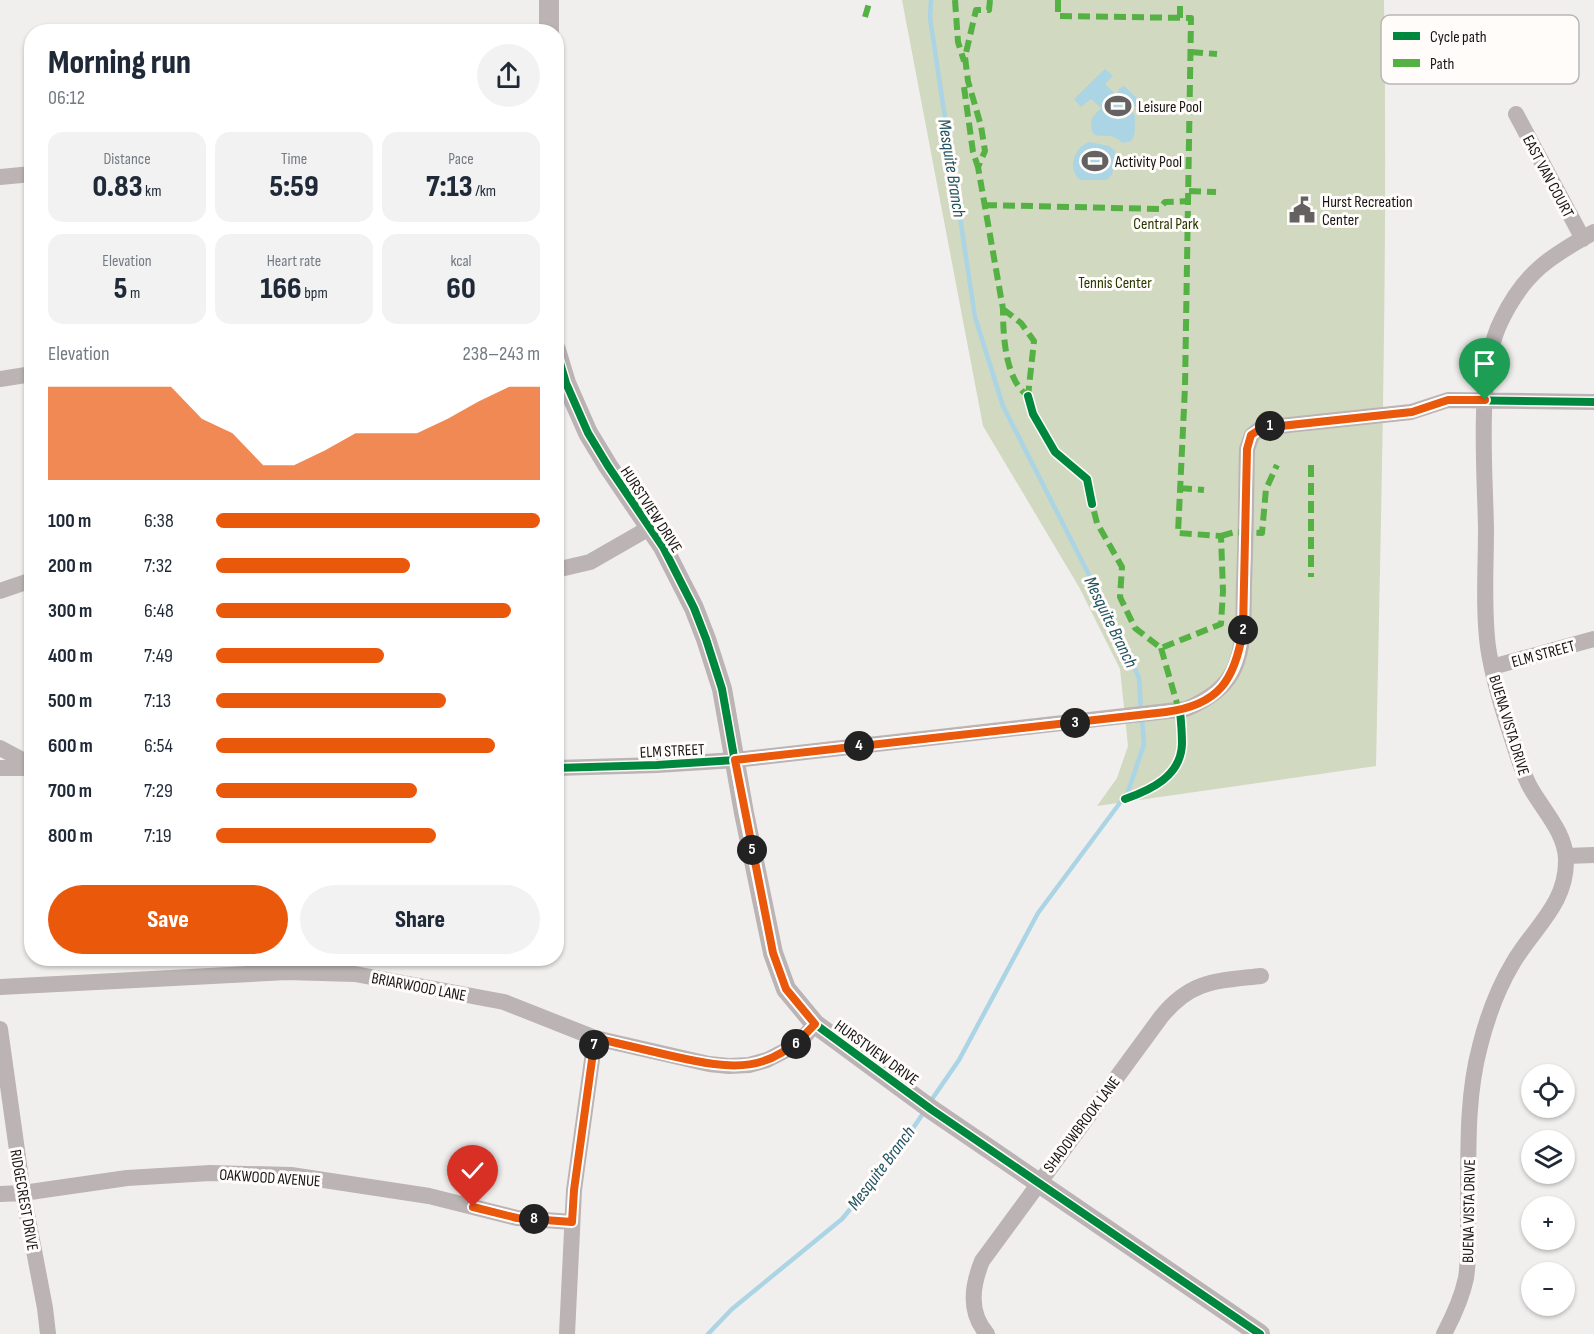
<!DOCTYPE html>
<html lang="en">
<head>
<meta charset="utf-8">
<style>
	body { margin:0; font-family:"Sofia Sans Condensed",sans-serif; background:#f2f2f3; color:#1f2937; height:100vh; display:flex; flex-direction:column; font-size:22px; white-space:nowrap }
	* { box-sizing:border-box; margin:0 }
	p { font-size:20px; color:#747a83 }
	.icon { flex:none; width:33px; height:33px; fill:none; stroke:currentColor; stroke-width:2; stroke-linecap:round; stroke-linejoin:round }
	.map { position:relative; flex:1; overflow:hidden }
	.sheet { position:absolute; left:24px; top:24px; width:540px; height:942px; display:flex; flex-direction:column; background:#fff; border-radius:24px; box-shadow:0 2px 4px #0004 }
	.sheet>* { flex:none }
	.controls { position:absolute; left:1521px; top:1064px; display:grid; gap:12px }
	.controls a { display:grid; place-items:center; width:54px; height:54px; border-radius:50%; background:#fff; box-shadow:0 2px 4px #0004; font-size:30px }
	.pin { position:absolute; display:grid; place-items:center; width:51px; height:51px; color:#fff; margin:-62px -26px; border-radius:50% 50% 50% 0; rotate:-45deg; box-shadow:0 0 6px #0007 }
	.pin .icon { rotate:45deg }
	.km { position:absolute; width:30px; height:30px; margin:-15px; border-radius:50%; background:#222; color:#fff; font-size:16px; line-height:30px; text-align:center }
	.round { display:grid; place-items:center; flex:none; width:63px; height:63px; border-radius:32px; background:#f2f2f3 }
	.headline { display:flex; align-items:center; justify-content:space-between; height:102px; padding:0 24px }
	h1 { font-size:33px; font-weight:800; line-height:45px }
	.metrics { display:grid; grid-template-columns:repeat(3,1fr); gap:9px; height:102px; padding:6px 24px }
	.metrics div { display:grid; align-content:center; border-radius:15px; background:#f2f2f3; text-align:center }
	.metrics b { font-size:30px; font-weight:800 }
	.metrics small { font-size:16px; font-weight:400 }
	.metrics p { font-size:16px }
	.chart { height:168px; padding:12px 24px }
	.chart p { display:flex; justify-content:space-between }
	.chart svg { width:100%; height:108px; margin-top:6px; fill:#ea580c; opacity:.7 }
	.cta { display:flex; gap:12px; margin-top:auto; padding:12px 24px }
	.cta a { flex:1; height:69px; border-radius:36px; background:#ea580c; color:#fff; font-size:24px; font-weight:800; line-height:69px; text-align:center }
	.cta a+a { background:#f2f2f3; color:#1f2937 }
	ul { padding:0 24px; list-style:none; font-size:20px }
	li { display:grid; grid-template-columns:96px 72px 1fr; align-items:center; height:45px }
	li i { height:15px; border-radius:8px; background:#ea580c }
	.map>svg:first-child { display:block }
	.green { fill:#d1d9c0 }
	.water { fill:#abd4e4 }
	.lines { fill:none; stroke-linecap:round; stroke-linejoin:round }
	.stream { stroke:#abd4e4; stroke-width:4.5 }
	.minor { stroke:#bbb3b4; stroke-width:16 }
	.tertiary { stroke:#bbb3b4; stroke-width:20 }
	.quiet { stroke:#55b144; stroke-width:6; stroke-dasharray:12 6; stroke-linecap:butt }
	.cycleway-casing { stroke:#fffcfa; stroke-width:11 }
	.cycleway { stroke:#00873e; stroke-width:8 }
	.route-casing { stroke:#fff; stroke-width:12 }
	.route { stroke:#ea580c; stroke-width:8 }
	.labels { text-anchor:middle; stroke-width:6; stroke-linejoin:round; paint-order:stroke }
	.poi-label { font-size:16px; fill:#161515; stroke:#fffcfa; text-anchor:start }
	.street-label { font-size:16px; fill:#161515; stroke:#fffcfa }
	.park-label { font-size:16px; fill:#293800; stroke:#fffcfa }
	.water-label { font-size:18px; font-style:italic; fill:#205363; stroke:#fffcfa }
	.key { fill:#fffcfa; stroke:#b9b7b5; stroke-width:1.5 }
	.key-label { font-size:16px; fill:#161515 }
</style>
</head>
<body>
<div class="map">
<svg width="1594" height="1334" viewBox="0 0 1594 1334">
	<rect width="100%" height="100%" fill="#f1efee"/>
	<path class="green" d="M902 0H1384C1388 255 1381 511 1376 766L1097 806 1117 778 1128 746 1120 669 1079 587 983 426Z"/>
	<path class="water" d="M1105 69 1113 76 1105 84 1115 94 1119 91 1118 89 1124 86 1140 101 1137 107 1135 106 1131 110 1135 116C1134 125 1137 134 1131 141L1123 143C1121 141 1116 138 1114 137 1102 133 1088 143 1092 118L1101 108 1091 99 1081 107 1074 99Z
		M1090 142 1109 146 1115 151 1116 159 1112 174 1107 180H1081C1066 171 1074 146 1090 142Z"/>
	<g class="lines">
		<path class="stream" d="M931 0 930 18 975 317 1003 406 1117 630 1139 678 1141 711
			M930 1102 959 1060 1038 913 1128 792 1144 744 1142 719
			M708 1334 732 1309 842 1219 895 1155 924 1112"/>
		<path class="minor" d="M1516 114 1583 239
			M0 177 32 174
			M0 379 32 374
			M556 570 590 562 651 527
			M0 591 32 580
			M1492 667 1594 639
			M0 748 32 765
			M0 768H32
			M556 768 657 765 735 760 1186 709C1205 701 1225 689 1234 669 1246 643 1243 611 1244 583 1246 538 1246 494 1247 449L1252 435 1261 428 1411 412 1448 400 1594 402
			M1566 856 1594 855
			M0 987 287 972 355 974 504 1002 595 1038 709 1064 729 1066 749 1065 767 1060 798 1044 815 1024
			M0 1029 23 1193 45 1308 48 1334
			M0 1194 23 1193 127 1178 210 1173 291 1175 429 1196 517 1218 572 1222
			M567 1334 574 1190 595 1038
			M987 1334C968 1312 972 1286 982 1261L1161 1017C1191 980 1216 981 1261 976
			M1444 1334C1453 1317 1462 1297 1466 1278 1469 1259 1468 1238 1468 1219 1469 1161 1465 1102 1480 1046 1487 1018 1498 988 1513 963 1534 927 1567 904 1566 859 1565 831 1541 808 1529 785 1519 765 1514 743 1507 723 1499 698 1492 673 1488 647 1483 608 1486 567 1486 528 1485 471 1476 371 1501 321 1524 273 1549 257 1594 232"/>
		<path class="tertiary" d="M549 32V0
			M556 350 566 383 588 433 608 466 663 547 694 608 706 639 722 689 744 813 773 953 786 989 815 1024 932 1110 1260 1334"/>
		<path class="quiet" d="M955 0 958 42 964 61
			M990 0 989 10H976L965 57 968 81 981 126 985 151 978 167 1003 309C1003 335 1005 380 1028 396
			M1058 0V16L1191 18 1185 387 1178 533 1221 536 1223 591 1221 624 1161 648 1135 628 1120 597 1122 567 1097 523 1091 500
			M865 17 870 0
			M1180 18V0
			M1191 52 1217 54
			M964 87 973 152 978 167
			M1189 191 1216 192
			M985 205 1159 209 1165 202 1189 201
			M1003 309 1021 323 1034 341 1028 396 1029 401
			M1311 465V577
			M1180 488 1204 490
			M1221 536 1235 532 1262 533 1266 489 1277 465
			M1161 648 1180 714"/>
		<g class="cycleway-casing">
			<path id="cycleway" d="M556 350 566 383 588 433 608 466 663 547 694 608 706 639 722 689 744 813 773 953 786 989 815 1024 932 1110 1260 1334
				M1028 396 1033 414 1055 452 1087 479 1092 504
				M556 768 657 765 735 760 1186 709C1205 701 1225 689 1234 669 1246 643 1243 611 1244 583 1246 538 1246 494 1247 449L1252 435 1261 428 1411 412 1448 400 1594 402
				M1125 799C1151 790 1181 776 1182 744 1182 733 1181 721 1180 711"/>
		</g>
		<use href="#cycleway" class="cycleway"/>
	</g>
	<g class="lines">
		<g class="route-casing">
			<path id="route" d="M473 1207 517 1218 572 1222 574 1190 595 1038C621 1044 646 1050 672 1056 734 1070 769 1075 815 1024L786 989 773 953 735 760 1166 712C1219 705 1235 680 1243 630L1247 449 1251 435 1262 428 1412 412 1448 400H1485"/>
		</g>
		<use href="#route" class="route"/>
	</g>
	<defs>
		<g id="stadium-bare" transform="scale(2.07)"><path d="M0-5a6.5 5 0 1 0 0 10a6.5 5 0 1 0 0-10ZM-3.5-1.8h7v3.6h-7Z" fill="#636161" stroke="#fffcfa" stroke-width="2.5" paint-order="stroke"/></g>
		<g id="civic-bare" transform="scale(2.07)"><path d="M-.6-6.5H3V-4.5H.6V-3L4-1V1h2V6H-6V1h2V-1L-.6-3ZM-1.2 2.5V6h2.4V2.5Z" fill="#636161" stroke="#fffcfa" stroke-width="2.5" paint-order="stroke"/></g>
	</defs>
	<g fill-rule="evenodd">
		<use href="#stadium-bare" x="1118" y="106"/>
		<use href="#stadium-bare" x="1095" y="161"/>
		<use href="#civic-bare" x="1302" y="210"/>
	</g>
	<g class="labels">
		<g class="poi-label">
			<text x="1138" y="112">Leisure Pool</text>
			<text x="1115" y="167">Activity Pool</text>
			<text x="1322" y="207">Hurst Recreation<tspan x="1322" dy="18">Center</tspan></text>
		</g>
		<g class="street-label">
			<text transform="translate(1549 176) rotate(62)" y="6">EAST VAN COURT</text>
			<text transform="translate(652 509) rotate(57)" y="6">HURSTVIEW DRIVE</text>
			<text transform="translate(1543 653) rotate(-15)" y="6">ELM STREET</text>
			<text transform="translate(1510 725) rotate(73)" y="6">BUENA VISTA DRIVE</text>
			<text transform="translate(672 750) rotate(-3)" y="6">ELM STREET</text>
			<text transform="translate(419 986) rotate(11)" y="6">BRIARWOOD LANE</text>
			<text transform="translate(877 1052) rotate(36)" y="6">HURSTVIEW DRIVE</text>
			<text transform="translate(1081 1124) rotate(-53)" y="6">SHADOWBROOK LANE</text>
			<text transform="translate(270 1177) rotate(4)" y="6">OAKWOOD AVENUE</text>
			<text transform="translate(25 1200) rotate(80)" y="6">RIDGECREST DRIVE</text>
			<text transform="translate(1468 1211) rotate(-89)" y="6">BUENA VISTA DRIVE</text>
		</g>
		<g class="park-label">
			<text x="1166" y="229">Central Park</text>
			<text x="1115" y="288">Tennis Center</text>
		</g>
		<g class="water-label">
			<text transform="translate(952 168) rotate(81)" y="6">Mesquite Branch</text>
			<text transform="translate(1111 622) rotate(64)" y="6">Mesquite Branch</text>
			<text transform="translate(881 1168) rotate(-53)" y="6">Mesquite Branch</text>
		</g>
	</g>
	<rect x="1381" y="15" width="198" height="69" rx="9" class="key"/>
	<rect x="1393" y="32" width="27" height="8" fill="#00873e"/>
	<rect x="1393" y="59" width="27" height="8" fill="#55b144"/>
	<g class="key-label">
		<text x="1430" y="42">Cycle path</text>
		<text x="1430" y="69">Path</text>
	</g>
</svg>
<div class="controls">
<a><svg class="icon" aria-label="locate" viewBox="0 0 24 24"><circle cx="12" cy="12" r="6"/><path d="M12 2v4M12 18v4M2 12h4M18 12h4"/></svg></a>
<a><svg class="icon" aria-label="layers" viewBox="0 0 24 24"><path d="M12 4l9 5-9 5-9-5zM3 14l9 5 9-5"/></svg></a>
<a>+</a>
<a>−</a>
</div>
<div class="pin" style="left:1485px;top:400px;background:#1e9e55"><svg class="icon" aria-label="arrive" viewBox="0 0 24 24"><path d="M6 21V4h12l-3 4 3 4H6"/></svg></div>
<div class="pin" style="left:473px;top:1207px;background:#d93025"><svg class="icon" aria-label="check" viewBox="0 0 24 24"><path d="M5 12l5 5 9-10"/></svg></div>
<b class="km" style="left:1270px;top:426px">1</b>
<b class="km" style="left:1243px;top:630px">2</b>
<b class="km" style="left:1075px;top:723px">3</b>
<b class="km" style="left:859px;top:746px">4</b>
<b class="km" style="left:752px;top:850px">5</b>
<b class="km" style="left:796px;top:1044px">6</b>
<b class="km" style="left:594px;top:1045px">7</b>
<b class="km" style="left:534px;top:1219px">8</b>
<section class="sheet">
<div class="headline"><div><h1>Morning run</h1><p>06:12</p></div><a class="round"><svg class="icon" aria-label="share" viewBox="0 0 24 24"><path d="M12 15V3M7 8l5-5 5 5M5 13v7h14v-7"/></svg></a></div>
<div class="metrics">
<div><p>Distance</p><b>0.83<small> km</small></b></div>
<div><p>Time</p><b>5:59</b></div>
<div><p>Pace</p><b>7:13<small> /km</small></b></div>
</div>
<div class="metrics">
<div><p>Elevation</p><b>5<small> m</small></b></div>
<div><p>Heart rate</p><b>166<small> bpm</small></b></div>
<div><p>kcal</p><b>60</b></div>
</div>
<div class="chart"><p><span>Elevation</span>238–243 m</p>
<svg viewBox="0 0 160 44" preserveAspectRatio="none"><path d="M0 44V6L10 6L20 6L30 6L40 6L50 19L60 25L70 38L80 38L90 32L100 25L110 25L120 25L130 19L140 12L150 6L160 6V44z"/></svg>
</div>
<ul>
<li><b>100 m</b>6:38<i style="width:100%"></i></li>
<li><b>200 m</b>7:32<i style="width:60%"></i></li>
<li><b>300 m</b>6:48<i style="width:91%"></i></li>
<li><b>400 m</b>7:49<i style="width:52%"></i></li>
<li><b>500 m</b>7:13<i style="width:71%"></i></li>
<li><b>600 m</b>6:54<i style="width:86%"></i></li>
<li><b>700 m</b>7:29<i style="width:62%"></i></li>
<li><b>800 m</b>7:19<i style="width:68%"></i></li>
</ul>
<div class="cta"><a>Save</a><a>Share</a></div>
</section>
</div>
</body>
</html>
